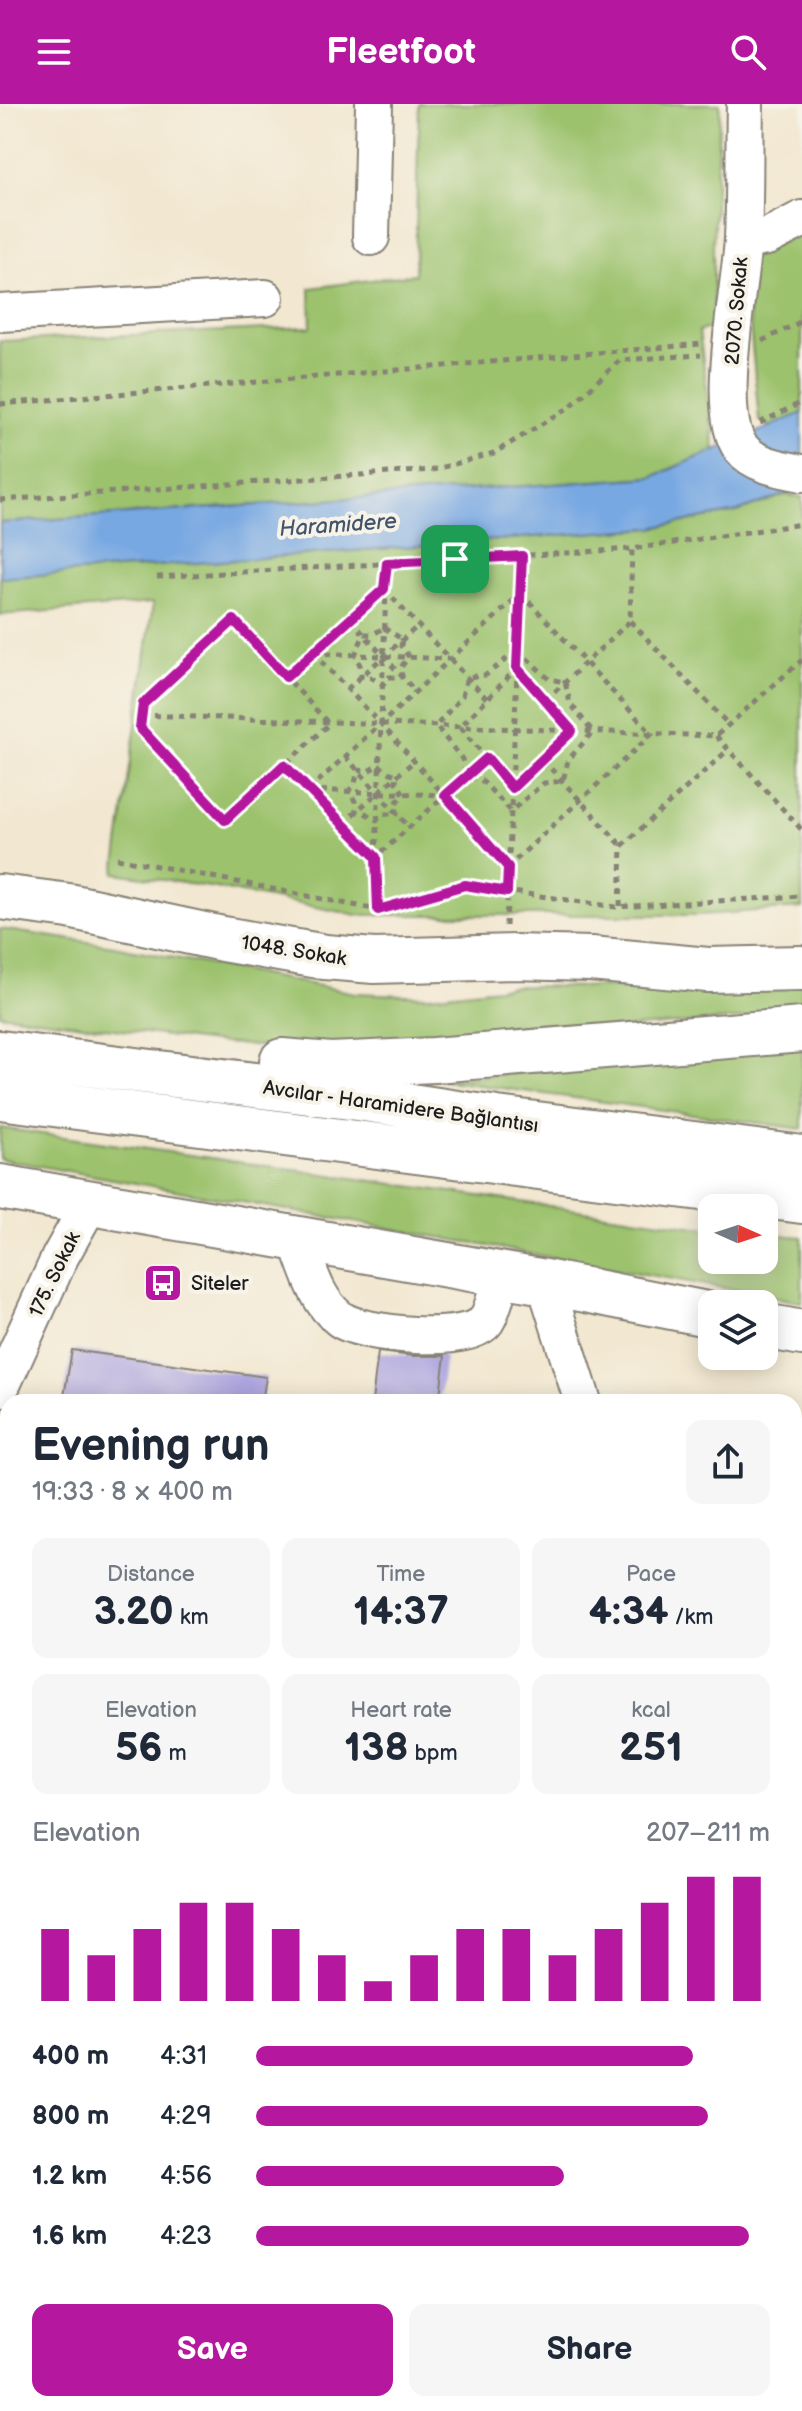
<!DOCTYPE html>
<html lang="en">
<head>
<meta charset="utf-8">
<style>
	body { margin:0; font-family:"Balsamiq Sans",sans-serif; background:#f6f6f7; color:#1f2937; height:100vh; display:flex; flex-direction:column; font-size:30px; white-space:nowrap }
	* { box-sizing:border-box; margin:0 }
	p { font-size:26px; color:#747a83 }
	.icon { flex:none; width:44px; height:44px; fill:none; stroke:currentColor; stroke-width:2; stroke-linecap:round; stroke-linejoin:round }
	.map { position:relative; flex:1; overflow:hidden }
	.sheet { position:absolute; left:0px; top:1290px; width:802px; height:1018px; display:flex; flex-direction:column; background:#fff; border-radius:24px 24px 0 0; box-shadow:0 4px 20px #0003 }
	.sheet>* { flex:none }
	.needle { width:52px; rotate:93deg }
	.fabs { position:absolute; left:698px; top:1090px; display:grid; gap:16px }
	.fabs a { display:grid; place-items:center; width:80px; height:80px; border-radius:16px; background:#fff; box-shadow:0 4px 20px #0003; font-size:40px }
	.pin { position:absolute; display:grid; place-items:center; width:68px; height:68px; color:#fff; margin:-34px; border-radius:16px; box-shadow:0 4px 12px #0006 }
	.round { display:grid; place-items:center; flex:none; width:84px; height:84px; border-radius:16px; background:#f6f6f7 }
	.head { display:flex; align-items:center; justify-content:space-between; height:136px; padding:0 32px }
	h1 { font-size:44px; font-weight:800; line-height:60px }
	.stats { display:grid; grid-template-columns:repeat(3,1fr); gap:12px; height:136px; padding:8px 32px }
	.stats div { display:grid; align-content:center; border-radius:16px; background:#f6f6f7; text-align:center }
	.stats b { font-size:40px; font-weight:800 }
	.stats small { font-size:22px; font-weight:400 }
	.stats p { font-size:22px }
	.chart { height:224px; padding:16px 32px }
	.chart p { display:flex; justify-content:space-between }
	.chart svg { width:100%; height:144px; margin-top:8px; stroke:#b5179e; stroke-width:6 }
	.cta { display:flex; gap:16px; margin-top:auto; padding:16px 32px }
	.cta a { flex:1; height:92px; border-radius:16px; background:#b5179e; color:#fff; font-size:32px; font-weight:800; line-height:92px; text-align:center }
	.cta a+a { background:#f6f6f7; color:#1f2937 }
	ul { padding:0 32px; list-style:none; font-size:26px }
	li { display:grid; grid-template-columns:128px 96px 1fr; align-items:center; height:60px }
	li i { height:20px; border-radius:10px; background:#b5179e }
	header { display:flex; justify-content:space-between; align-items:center; height:104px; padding:0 32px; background:#b5179e; color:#fff; font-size:36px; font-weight:800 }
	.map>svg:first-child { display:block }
	.green { fill:#9cc26d; stroke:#5c6f44; stroke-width:2 }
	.water { fill:#78a8e2; stroke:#4a627f; stroke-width:2 }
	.building { fill:#ada5df }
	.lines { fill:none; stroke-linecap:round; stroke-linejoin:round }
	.minor-casing { stroke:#878276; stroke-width:40 }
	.major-casing { stroke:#878276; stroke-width:48 }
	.highway-casing { stroke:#878276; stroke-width:48 }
	.path { stroke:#878276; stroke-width:5; stroke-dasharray:6 6; stroke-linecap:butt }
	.minor { stroke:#fff; stroke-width:36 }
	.major { stroke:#fff; stroke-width:44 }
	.highway { stroke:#fff; stroke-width:44 }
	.route-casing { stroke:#fff; stroke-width:16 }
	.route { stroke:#b5179e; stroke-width:10 }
	.labels { text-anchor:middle; stroke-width:8; stroke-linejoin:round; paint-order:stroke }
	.street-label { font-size:20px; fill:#1c1c1c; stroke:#f7f3e8 }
	.poi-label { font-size:20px; fill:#1c1c1c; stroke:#f7f3e8; text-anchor:start }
	.water-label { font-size:22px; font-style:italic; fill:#41546b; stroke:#f7f3e8 }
</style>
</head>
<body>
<header><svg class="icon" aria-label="menu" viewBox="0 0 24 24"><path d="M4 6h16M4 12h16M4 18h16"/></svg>Fleetfoot<svg class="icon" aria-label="search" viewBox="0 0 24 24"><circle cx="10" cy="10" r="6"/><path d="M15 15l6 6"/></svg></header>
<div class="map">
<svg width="802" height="2307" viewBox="0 0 802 2307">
	<rect width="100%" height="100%" fill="#f7f3e8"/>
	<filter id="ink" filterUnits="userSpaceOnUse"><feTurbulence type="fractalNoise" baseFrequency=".0125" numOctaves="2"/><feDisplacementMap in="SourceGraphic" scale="16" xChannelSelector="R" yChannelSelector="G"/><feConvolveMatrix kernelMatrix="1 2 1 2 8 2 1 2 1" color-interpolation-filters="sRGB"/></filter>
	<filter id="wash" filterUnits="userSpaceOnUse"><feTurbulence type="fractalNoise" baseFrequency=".006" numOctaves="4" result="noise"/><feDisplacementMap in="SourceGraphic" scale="32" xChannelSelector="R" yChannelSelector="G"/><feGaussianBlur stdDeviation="1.8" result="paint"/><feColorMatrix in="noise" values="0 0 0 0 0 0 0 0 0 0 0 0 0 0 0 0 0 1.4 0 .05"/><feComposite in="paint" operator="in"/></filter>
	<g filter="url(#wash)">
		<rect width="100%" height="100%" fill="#f2e7d0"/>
		<path class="green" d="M419 0H720L713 142 714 223 699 227 715 346 652 373 0 419V237L311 223 310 184 415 170Z
			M802 128V326L786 334 759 316 744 157Z
			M785 391 802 393V804L699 811H357L216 784 115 769 153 499 0 511V474L651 424 737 408Z
			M0 825 114 842 355 889 429 892 515 882 682 884 802 879V910L322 948 213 938 0 910Z
			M802 943V1025L441 976Z
			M0 1024 712 1125V1156H764V1130L802 1133V1198L0 1055Z
			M802 2266V2307H596L611 2300H794V2270Z"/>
		<path class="water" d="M802 309V384L737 408 651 424 0 474V419L652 373Z"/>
		<g id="blocks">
			<path class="building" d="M72 1246 266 1273 262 1298H63Z
				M378 1248 413 1252H445L439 1298H372Z"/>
		</g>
	</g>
	<g filter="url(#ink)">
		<use href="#blocks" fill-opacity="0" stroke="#878276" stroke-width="2"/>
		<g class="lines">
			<g class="minor-casing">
				<path id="minor" d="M745 0C744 45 745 90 743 134 741 181 713 309 741 344 754 361 782 365 802 369
					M371 133 374 0
					M743 137 767 133 802 115
					M0 209 265 194
					M297 1135C308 1162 315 1196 340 1215 361 1231 469 1241 486 1217 494 1205 497 1184 502 1171
					M545 1178 583 1298
					M0 1285 60 1153 90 1099
					M0 1391 8 1392
					M794 1933 802 1955
					M531 2307 539 2300"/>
			</g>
			<g class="major-casing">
				<path id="major" d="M0 793 69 802 223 835 325 853 374 857 514 853 591 855 708 866 802 864
					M0 1894 8 1892
					M0 1948 8 1947
					M794 2015 802 2018
					M794 2073 802 2076"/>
			</g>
			<g class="highway-casing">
				<path id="highway" d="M0 949 358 994 497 1015 802 1054
					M282 957 331 961 434 956 802 926
					M0 993 802 1097
					M0 1083 545 1178 712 1211
					M764 1222 802 1229"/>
			</g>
			<path class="path" d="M762 237 802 217
				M0 300 701 240
				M760 319 802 298
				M0 396 433 366 494 349 570 303 620 256 701 251
				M157 473 632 445 802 420
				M521 489 652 630 508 763 381 620Z
				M234 516 329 620 225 716 140 624 143 600Z
				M351 516 416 588
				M630 517 728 620
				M384 524 402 535 401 542 409 553 401 563 402 573H389L383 580 370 573 361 572 360 561 355 551 364 530H373Z
				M518 546 549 575 565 578 570 599 593 628 568 656 563 677 544 679 511 707 482 677 466 672 462 655 436 622 462 592 467 573 486 571Z
				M313 549 380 619
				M314 549 448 555
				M517 564 572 627 512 684 460 623Z
				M286 573 384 485 487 595
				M347 585 419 521
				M546 596 630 517 632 445
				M142 611 716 632 802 556
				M716 632 802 726
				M345 652 409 723
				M543 656 622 742
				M284 661 375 752
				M379 661 388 668 397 671 396 678 404 690 396 699 397 710H384L377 716 365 709 356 708 355 697 349 687 355 679 358 666 368 667Z
				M309 686 443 691
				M309 686 380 620
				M343 719 414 657
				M376 753 387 459
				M117 754 378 806 465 781 616 803 802 792
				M620 802 622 742 728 646
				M378 806 376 753 487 654
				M506 822 522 452"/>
			<use href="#minor" class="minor"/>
			<use href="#major" class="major"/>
			<use href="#highway" class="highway"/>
		</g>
	</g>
	<g class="lines" filter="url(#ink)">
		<g class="route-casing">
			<path id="route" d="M522 452 517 564 572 627 512 684 487 654 445 691 508 763 507 788 465 781 378 806 376 753 284 661 225 716 140 624 143 600 234 516 286 573 384 485 387 459Z"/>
		</g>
		<use href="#route" class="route"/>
	</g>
	<defs>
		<g id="bus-square" transform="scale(2)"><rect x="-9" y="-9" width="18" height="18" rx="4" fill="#b5179e" stroke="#f7f3e8"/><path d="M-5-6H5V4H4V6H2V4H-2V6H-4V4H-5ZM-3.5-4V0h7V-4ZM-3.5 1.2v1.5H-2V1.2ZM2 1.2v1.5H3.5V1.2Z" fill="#fff"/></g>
	</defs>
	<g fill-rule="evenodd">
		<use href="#bus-square" x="163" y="1179"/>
	</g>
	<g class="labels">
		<g class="street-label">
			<text transform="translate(736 207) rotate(-85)" y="7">2070. Sokak</text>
			<text transform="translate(294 846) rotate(9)" y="7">1048. Sokak</text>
			<text transform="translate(401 1002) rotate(8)" y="7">Avcılar - Haramidere Bağlantısı</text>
			<text transform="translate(54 1170) rotate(-64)" y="7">175. Sokak</text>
		</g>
		<g class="poi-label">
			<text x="191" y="1186">Siteler</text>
		</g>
		<g class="water-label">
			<text transform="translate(338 420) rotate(-4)" y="8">Haramidere</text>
		</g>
	</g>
</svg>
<div class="fabs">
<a><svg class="needle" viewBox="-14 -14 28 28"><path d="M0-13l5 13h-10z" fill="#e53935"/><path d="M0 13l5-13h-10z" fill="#747a83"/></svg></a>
<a><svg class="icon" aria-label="layers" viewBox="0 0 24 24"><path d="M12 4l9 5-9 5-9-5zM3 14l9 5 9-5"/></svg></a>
</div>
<div class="pin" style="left:455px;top:455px;background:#1e9e55"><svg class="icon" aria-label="arrive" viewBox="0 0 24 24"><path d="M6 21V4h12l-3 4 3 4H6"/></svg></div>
<section class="sheet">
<div class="head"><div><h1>Evening run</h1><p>19:33 · 8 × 400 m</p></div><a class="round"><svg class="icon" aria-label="share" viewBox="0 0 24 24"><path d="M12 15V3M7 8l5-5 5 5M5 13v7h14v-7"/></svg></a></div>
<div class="stats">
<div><p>Distance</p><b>3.20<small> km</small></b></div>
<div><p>Time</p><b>14:37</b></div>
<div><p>Pace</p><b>4:34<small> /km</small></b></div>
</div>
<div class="stats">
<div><p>Elevation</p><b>56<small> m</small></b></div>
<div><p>Heart rate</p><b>138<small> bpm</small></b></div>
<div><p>kcal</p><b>251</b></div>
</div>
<div class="chart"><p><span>Elevation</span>207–211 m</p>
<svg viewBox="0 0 160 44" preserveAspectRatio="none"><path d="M5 44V22M15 44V30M25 44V22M35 44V14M45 44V14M55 44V22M65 44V30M75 44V38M85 44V30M95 44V22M105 44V22M115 44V30M125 44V22M135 44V14M145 44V6M155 44V6"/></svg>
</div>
<ul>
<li><b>400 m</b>4:31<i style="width:85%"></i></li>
<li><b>800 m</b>4:29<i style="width:88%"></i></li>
<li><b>1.2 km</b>4:56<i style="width:60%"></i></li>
<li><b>1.6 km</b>4:23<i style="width:96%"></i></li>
</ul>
<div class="cta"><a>Save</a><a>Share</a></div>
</section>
</div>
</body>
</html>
